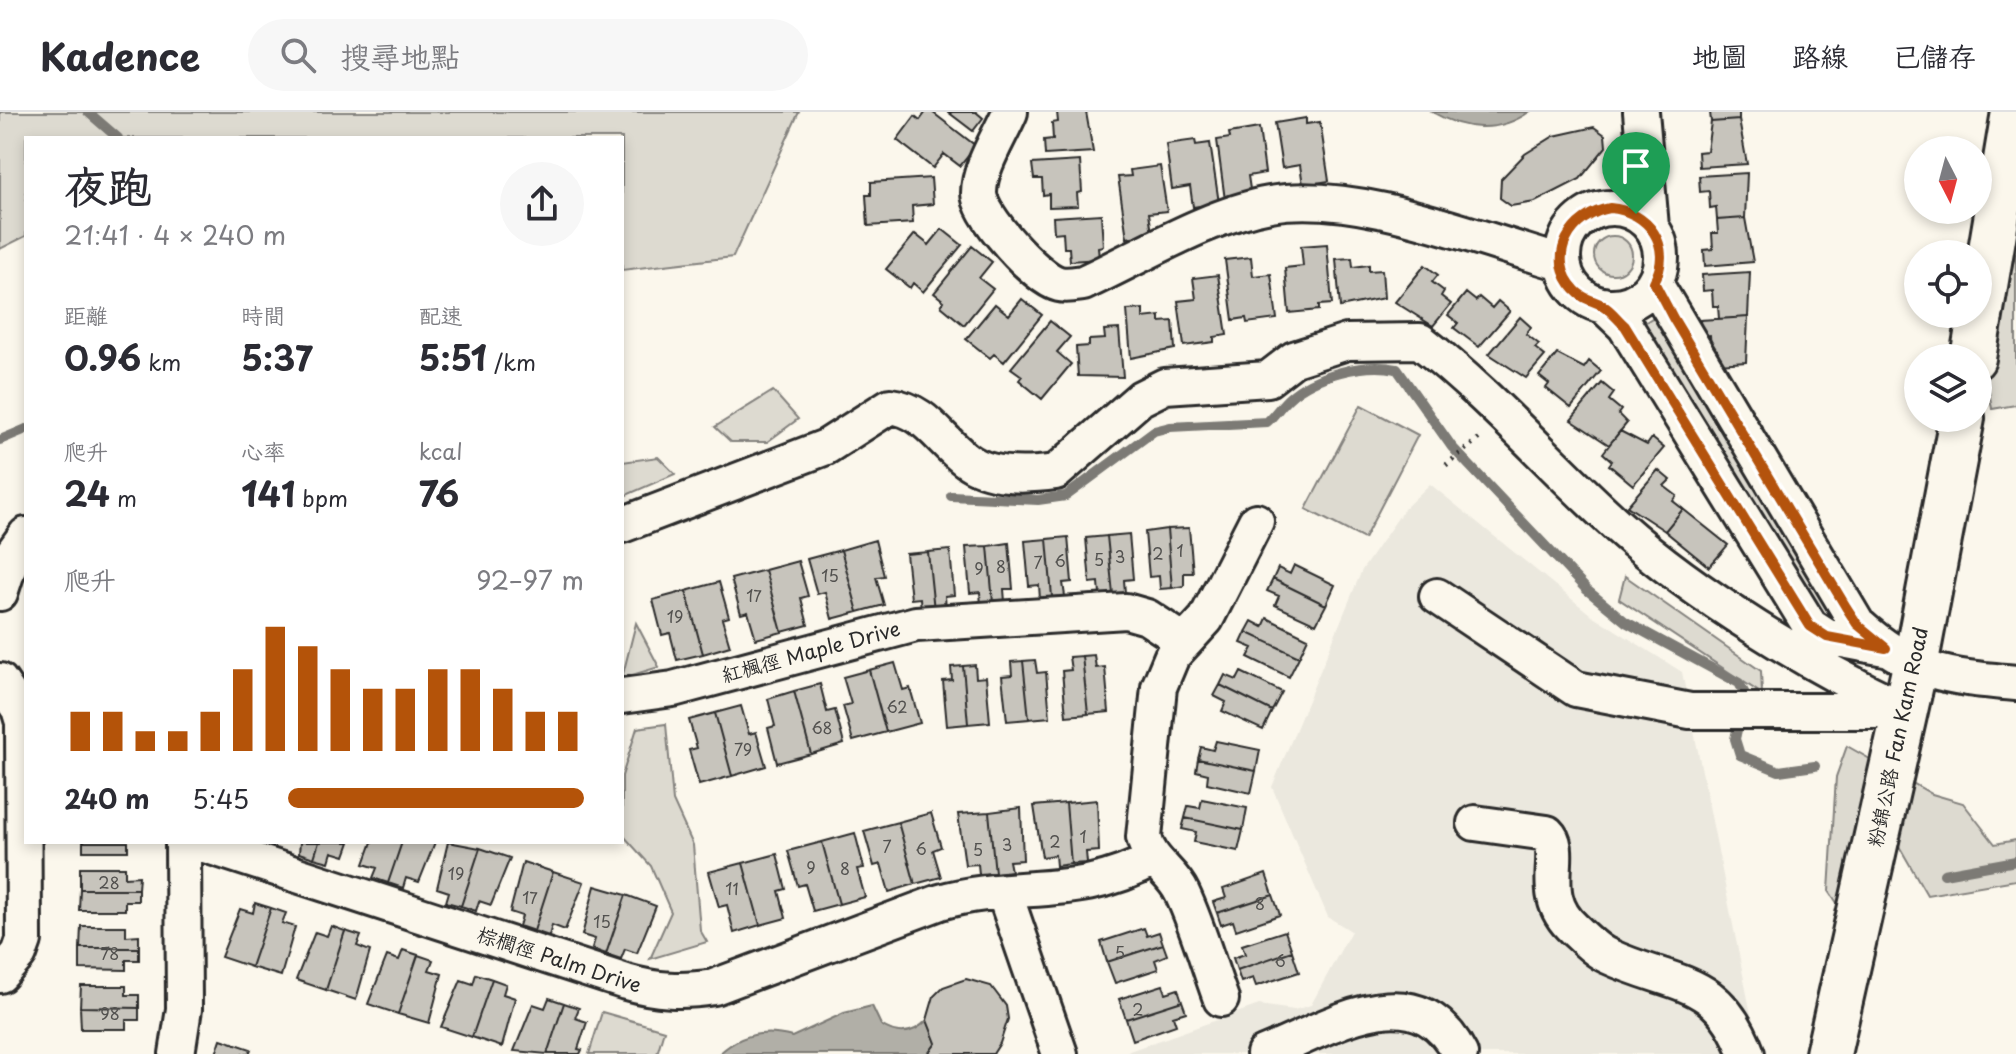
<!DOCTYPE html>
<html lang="zh-TW">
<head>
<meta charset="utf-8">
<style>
	body { margin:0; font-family:"Playpen Sans","LXGW WenKai TC",sans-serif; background:#f7f7f7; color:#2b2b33; height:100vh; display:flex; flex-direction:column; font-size:30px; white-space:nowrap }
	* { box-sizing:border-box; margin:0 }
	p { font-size:26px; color:#7c7c81 }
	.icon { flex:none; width:44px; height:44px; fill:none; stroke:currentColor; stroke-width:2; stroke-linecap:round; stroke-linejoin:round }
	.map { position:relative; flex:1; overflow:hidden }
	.drawer { position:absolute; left:24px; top:24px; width:600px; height:708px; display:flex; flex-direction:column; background:#fff; border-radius:0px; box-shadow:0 4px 12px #0003 }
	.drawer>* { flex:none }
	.needle { width:52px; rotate:174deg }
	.buttons { position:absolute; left:1904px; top:24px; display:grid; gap:16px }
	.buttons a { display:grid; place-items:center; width:88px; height:88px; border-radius:50%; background:#fff; box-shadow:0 4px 12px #0003; font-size:40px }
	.pin { position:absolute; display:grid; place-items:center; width:68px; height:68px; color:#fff; margin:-82px -34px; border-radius:50% 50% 50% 0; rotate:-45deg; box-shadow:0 0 8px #0007 }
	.pin .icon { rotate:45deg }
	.round { display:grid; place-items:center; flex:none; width:84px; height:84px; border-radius:42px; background:#f7f7f7 }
	.summary { display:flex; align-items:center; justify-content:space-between; height:136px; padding:0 40px }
	h1 { font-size:44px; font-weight:700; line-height:60px }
	.stats { display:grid; grid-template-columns:repeat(3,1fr); gap:12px; height:136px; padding:8px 40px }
	.stats div { display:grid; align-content:center }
	.stats b { font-size:34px; font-weight:700 }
	.stats small { font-size:22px; font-weight:400 }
	.stats p { font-size:22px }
	.chart { height:224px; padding:16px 40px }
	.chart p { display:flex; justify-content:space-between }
	.chart svg { width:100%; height:144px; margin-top:8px; stroke:#b45309; stroke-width:6 }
	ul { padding:0 40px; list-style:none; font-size:26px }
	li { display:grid; grid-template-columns:128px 96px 1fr; align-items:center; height:60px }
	li i { height:20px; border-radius:10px; background:#b45309 }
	header { display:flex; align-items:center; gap:48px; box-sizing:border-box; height:112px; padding:0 40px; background:#fff; border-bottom:2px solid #e1e1e2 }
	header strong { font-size:38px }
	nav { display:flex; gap:44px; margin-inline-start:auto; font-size:28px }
	.search { width:560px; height:72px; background:#f7f7f7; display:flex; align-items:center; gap:20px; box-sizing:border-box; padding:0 28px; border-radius:44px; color:#7c7c81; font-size:30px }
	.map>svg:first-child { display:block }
	.built { fill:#ebe8de }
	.green { fill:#dddad0; stroke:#84827e; stroke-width:2 }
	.water { fill:#b1afa7; stroke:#7b7a75; stroke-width:2 }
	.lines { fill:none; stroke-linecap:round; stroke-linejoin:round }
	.stream { stroke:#7b7a75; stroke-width:10 }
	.building { fill:#c7c4bc; stroke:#2b2b2b; stroke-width:2 }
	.minor-casing { stroke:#2b2b2b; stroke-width:40 }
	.major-casing { stroke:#2b2b2b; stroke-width:50 }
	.path { stroke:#2b2b2b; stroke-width:5; stroke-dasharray:2 6; stroke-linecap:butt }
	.minor { stroke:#fbf7ec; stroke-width:34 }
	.major { stroke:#fbf7ec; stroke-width:44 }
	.route-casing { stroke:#fff; stroke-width:16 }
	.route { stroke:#b45309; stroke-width:10 }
	.labels { text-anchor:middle; stroke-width:6; stroke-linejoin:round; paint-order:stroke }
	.number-label { font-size:16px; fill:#52514f }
	.street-label { font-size:20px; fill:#2b2b2b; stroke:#fbf7ec }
</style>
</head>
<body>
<header>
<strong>Kadence</strong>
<div class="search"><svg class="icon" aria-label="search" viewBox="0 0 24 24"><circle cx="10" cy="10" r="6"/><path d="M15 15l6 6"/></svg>搜尋地點</div>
<nav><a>地圖</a><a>路線</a><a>已儲存</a></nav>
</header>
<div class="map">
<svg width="2016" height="942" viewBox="0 0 2016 942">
	<rect width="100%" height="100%" fill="#fbf7ec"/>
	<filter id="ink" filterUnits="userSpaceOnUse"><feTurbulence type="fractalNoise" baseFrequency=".0125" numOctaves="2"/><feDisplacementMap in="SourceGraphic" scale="16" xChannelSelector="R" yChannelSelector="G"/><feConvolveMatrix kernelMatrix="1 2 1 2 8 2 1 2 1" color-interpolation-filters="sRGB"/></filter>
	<g filter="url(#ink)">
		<path class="built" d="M1430 372 1590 502 1682 560 1759 942H1121L1259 893 1294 898 1311 893 1351 819 1328 805 1272 675 1362 458 1404 397Z"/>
		<path class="green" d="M0 0H799L733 145 622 158V26H26V124L0 137Z
			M1594 143a19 19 0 1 1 38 0a19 19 0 1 1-38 0Z
			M2016 141V293L1992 297 1985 254Z
			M1657 203 1836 500 1820 508 1641 213Z
			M773 279 798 307 767 330H731L715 315Z
			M1361 293 1418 323 1364 427 1306 397Z
			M658 345 675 362 622 385V350Z
			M1625 464 1761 559 1762 582 1619 487Z
			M636 511 659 555 622 566Z
			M666 612 673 689 693 733 700 818 707 830 650 847 671 800 651 754 622 722V664L637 616Z
			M1847 634 1932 682 1963 691 1995 732 2016 728V768L1927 783 1891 720 1852 813 1829 779 1836 665Z
			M602 900 664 918 657 942H589Z"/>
		<path class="water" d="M1432 0H1529C1498 22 1463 18 1432 0Z
			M872 894 881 913C898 924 913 923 927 908L936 931 928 942H719C740 922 764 917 792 925L844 901Z"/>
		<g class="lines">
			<path class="stream" d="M88 0 118 26
				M0 328 26 317
				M951 384 1038 388 1066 384 1154 319 1170 315 1267 310C1275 303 1281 293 1289 286 1314 263 1364 250 1397 257L1452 335 1587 478 1626 510 1739 571 1745 582 1735 627 1740 643 1779 659 1815 654
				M1944 762 2016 749"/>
		</g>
		<path class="building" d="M926 0H932L976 34 960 54 944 42 933 56 897 28 915 4 920 8Z
			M948 0H976L983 6 973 19Z
			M1057 0H1086L1093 40 1045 43 1044 28 1053 27 1052 11 1058 10Z
			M1710 0H1739V8L1711 10Z
			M1306 6V12L1320 10 1329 69 1303 73 1300 53 1282 56 1275 11Z
			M1739 8 1747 52 1699 55 1698 40 1707 39 1711 10Z
			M1594 15 1605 23 1606 35 1580 67 1535 90 1511 94 1500 86 1501 67 1525 42 1554 24Z
			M1259 16 1265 61 1248 64 1251 84 1225 88 1217 28 1230 26 1229 21Z
			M1195 28 1196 33 1210 31 1219 91 1193 95 1190 74 1172 77 1166 32Z
			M1080 49 1082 80 1077 81 1078 94 1049 95V82L1043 83 1042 67H1034L1032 52Z
			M1160 54 1167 99 1149 101 1152 121 1127 126 1118 65 1131 64 1130 58Z
			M1747 61 1745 106 1717 108 1716 95 1710 96 1709 79 1700 80 1699 64Z
			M931 66 933 92 912 94 913 111 868 114 866 83H871V70Z
			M1101 102 1103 134 1098 135 1099 147 1070 149 1069 136H1064L1063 120 1054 121 1053 105Z
			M1745 106 1753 150 1705 154 1704 138 1713 137 1712 121H1718L1717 108Z
			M942 117 962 133 923 180 913 171 910 176 886 157 915 122 929 133Z
			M1327 132 1332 192 1319 193V198L1289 201 1285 156 1303 154 1301 134Z
			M972 134 992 150 979 166 993 177 964 213 941 194 944 189 934 181Z
			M1251 145 1253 164 1271 162 1277 207 1247 211 1246 206 1233 208 1225 148Z
			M1352 146 1353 155 1369 153V159L1382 158 1384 186 1340 195 1336 147Z
			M1425 153 1438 163 1432 170 1444 179 1441 184 1451 192 1433 214 1395 190Z
			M1750 160 1748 205 1719 207 1718 194H1713L1712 178 1703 179 1702 163Z
			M1218 163 1227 223 1214 225V230L1184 234 1178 189 1196 187 1193 166Z
			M1466 181 1476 189 1479 185 1492 196 1498 189 1510 199 1479 235 1454 216 1458 211 1448 203Z
			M1022 187 1042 203 1004 250 994 242 990 246 966 227 995 192 1009 203Z
			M1143 197V206L1160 204V210L1173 209 1175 237 1131 246 1127 198Z
			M1520 205 1531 215 1526 222 1539 232 1535 236 1545 244 1526 266 1489 242Z
			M1748 205 1746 250 1718 252 1717 238 1711 239 1710 223 1701 224 1700 208Z
			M1050 209 1070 225 1057 240 1071 252 1042 287 1019 268 1022 264 1011 256Z
			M1119 217 1123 265 1078 264 1076 235 1089 234V228L1105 227 1104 218Z
			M1557 242 1584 256 1589 249 1601 259 1571 296 1546 276 1549 272 1539 264Z
			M1602 271 1614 281 1609 288 1621 298 1618 302 1627 311 1609 333 1571 308Z
			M1620 319 1647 333 1652 326 1664 336 1633 373 1609 353 1612 349 1603 341Z
			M1658 358 1670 368 1664 374 1677 384 1673 389 1683 397 1665 419 1627 394Z
			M1683 397 1728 433 1709 455 1665 419Z
			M1189 416 1193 461H1184V474L1172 476 1167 417Z
			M1167 417 1172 476 1160 477 1159 464 1149 465 1145 420Z
			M1129 422 1133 467 1124 468 1125 481 1113 482 1107 424Z
			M1107 424 1113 482 1100 483 1099 470 1090 471 1086 426Z
			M1068 425 1072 470 1063 471 1065 484 1052 485 1047 427Z
			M1047 427 1052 485 1040 487 1039 473 1029 474 1025 429Z
			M875 428 884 464 876 465 884 493 858 500 841 438Z
			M1009 431 1013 477H1004L1005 490 993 491 988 434Z
			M988 434 993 491 981 493 980 480 970 481 966 435Z
			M841 438 858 500 832 507 825 480 817 482 807 447Z
			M950 438 954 483 945 484 946 496 934 498 928 440Z
			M928 440 934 498 921 499 920 486 911 487 906 442Z
			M798 449 808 484 801 486 808 513 782 520 765 458Z
			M1294 453 1335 473 1326 493 1273 467 1278 456 1290 462Z
			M765 458 782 520 756 527 748 500 741 502 731 467Z
			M1273 467 1326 493 1316 512 1275 493 1279 484 1267 479Z
			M719 470 729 505 722 507 730 534 703 542 686 479Z
			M686 479 703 542 677 548 670 521 662 523 653 488Z
			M1267 506 1308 526 1299 545 1246 520 1252 509 1263 515Z
			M1246 520 1299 545 1289 565 1248 545 1253 536 1241 531Z
			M1094 543 1096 556 1105 555 1109 600 1088 602 1082 544Z
			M1082 544 1088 602 1066 604 1062 559 1071 558 1069 545Z
			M1035 548 1037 561 1046 560 1050 605 1029 607 1023 549Z
			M1023 549 1029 607 1007 609 1002 564 1012 563 1011 550Z
			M895 551 903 578 910 576 920 611 886 620 869 558Z
			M975 553 976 566 986 565 990 610 968 612 963 554Z
			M963 554 968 612 947 614 943 569 952 568 951 555Z
			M869 558 886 620 853 629 843 594 851 592 843 565Z
			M1241 560 1282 580 1272 599 1220 573 1225 563 1237 568Z
			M820 572 827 600 835 598 844 632 811 642 794 579Z
			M1220 573 1272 599 1263 618 1222 599 1226 590 1214 584Z
			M794 579 811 642 777 651 768 616 775 614 768 587Z
			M741 594 749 622 756 620 766 654 732 664 715 601Z
			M715 601 732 664 699 673 689 638 697 636 689 608Z
			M1216 629 1260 638 1256 659 1198 647 1201 635 1213 638Z
			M1198 647 1256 659 1251 681 1207 671 1208 662 1196 659Z
			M1202 687 1247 696 1243 718 1185 706 1188 694 1200 696Z
			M1097 688 1099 739 1086 740 1087 751 1071 752 1066 691Z
			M1066 691 1071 752 1056 754 1055 743 1042 745 1034 694Z
			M1021 696 1023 748 1009 749 1011 759 995 761 989 700Z
			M989 700 995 761 979 762 978 752 965 753 958 702Z
			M931 701 941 735 933 738 941 765 915 772 898 710Z
			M1185 706 1243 718 1238 739 1194 730 1196 720 1182 717Z
			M898 710 915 772 889 780 881 752 874 754 864 719Z
			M855 721 864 756 857 757 865 785 839 792 822 730Z
			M83 730H128V739H83Z
			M300 730H319L314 746 299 741Z
			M319 730H350L345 744 332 740 329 750 314 746Z
			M372 730H402L388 771 373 766 377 756 364 752Z
			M402 730H435L419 770 406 766 403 776 388 771Z
			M448 730 480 736 461 794 446 790 449 780 437 776Z
			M822 730 839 792 813 799 805 772 798 774 788 739Z
			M480 736 510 746 491 793 479 789 476 799 461 794Z
			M777 742 786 777 779 779 786 806 760 813 743 751Z
			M523 750 553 760 534 819 519 814 522 804 510 800Z
			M743 751 760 813 734 821 727 793 719 795 709 760Z
			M80 755H125V765L139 764 138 777H80Z
			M553 760 584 770 565 818 552 813 549 824 534 819Z
			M1266 762 1273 783 1217 801 1213 790 1226 786 1223 777Z
			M595 774 626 783 606 842 592 837 595 827 582 823Z
			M80 777H138V789H125V798H79Z
			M626 783 656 794 637 841 625 837 621 847 606 842Z
			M1273 783 1280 803 1236 818 1233 809 1221 813 1217 801Z
			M255 791 271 796 251 855 221 845 240 797 253 801Z
			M271 796 286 801 282 811 295 815 281 864 251 855Z
			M81 814H126V824L139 823V836H80Z
			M331 814 345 819 326 878 296 868 315 820 327 824Z
			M1144 816 1147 824 1159 820 1163 832 1107 850 1101 830Z
			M345 819 361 824 357 834 370 839 356 888 326 878Z
			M1285 819 1292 839 1237 858 1233 846 1245 842 1242 833Z
			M1163 832 1167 843 1155 848 1158 857 1115 871 1107 850Z
			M80 836H139V848H126V858L80 857Z
			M403 838 418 843 398 902 368 892 387 844 399 848Z
			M1292 839 1299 860 1256 874 1253 866 1241 870 1237 858Z
			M418 843 433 848 429 858 442 862 429 911 398 902Z
			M476 862 492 867 472 925 441 915 461 868 473 872Z
			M492 867 506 872 503 882 515 886 502 935 472 925Z
			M966 867 991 874 1006 894 1008 907 1000 931 993 942H928L936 931 927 908 934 884 943 875Z
			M1163 873 1166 881 1178 877 1182 889 1126 907 1119 887Z
			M81 874H126V883H139V896L80 895Z
			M549 886 564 891 547 942 514 939 533 892 545 896Z
			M1182 889 1186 900 1173 904 1176 913 1133 928 1126 907Z
			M564 891 579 896 575 906 587 910 578 937 582 938 580 942H547Z
			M80 895 139 896V908H126V917H81Z
			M221 927 251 937 249 942H216Z"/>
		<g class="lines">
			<g class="minor-casing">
				<path id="minor" d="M1010 0C1000 24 979 55 979 81 979 103 1037 167 1059 172 1067 174 1076 172 1083 171 1140 145 1208 103 1270 92 1357 77 1477 127 1562 151
					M1641 0 1651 115
					M1563 145a49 49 0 1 1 98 0a49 49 0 1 1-98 0Z
					M1654 170 1857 512C1911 561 1945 565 2016 571
					M1603 193 1625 214 1810 514 1827 525 1885 536
					M622 413 826 335 890 294C925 298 938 326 965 347 989 366 1027 364 1056 360L1141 286 1165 274 1268 267 1294 247 1347 230 1420 229C1492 285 1552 355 1619 415 1695 483 1813 555 1905 598
					M0 481 13 441 26 423
					M1437 484 1576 577 1690 599H1897
					M0 569 19 597 23 610 24 828 19 842 0 863
					M622 584 673 577 916 512 1126 499 1147 505 1185 530
					M1475 711 1547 721C1567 740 1535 782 1574 817 1584 826 1596 839 1608 844 1674 875 1718 863 1747 942
					M196 730 626 870C657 879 682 880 714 875L940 790C1016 768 1079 789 1153 747
					M1004 780 1060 942
					M1221 887C1208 852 1198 815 1182 781 1172 759 1149 750 1144 725L1159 575 1172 544 1206 507 1256 409
					M177 942 184 897 183 730
					M1264 942C1330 916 1416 856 1460 942"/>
			</g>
			<g class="major-casing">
				<path id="major" d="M1973 246 2014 0
					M1828 942 1915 554 1962 306"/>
			</g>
			<path class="path" d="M1446 353 1482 324"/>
			<use href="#minor" class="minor"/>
			<use href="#major" class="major"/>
		</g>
	</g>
	<g class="lines" filter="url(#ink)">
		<g class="route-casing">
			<path id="route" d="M1610 96C1648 99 1674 134 1654 170L1673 206 1846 495 1857 512 1886 536 1827 525 1810 514 1625 214C1618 208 1610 197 1602 193 1592 188 1583 187 1575 178 1544 145 1572 102 1610 96Z"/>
		</g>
		<use href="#route" class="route"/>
	</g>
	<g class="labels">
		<g class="number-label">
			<text x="1180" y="445">1</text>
			<text x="1158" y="448">2</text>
			<text x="1120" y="451">3</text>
			<text x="1099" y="454">5</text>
			<text x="1060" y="455">6</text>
			<text x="1038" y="457">7</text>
			<text x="1001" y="461">8</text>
			<text x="979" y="463">9</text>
			<text x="830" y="470">15</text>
			<text x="754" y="490">17</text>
			<text x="675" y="511">19</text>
			<text x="897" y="601">62</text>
			<text x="822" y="622">68</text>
			<text x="743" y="644">79</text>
			<text x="1083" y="731">1</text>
			<text x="1055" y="736">2</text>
			<text x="1007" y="739">3</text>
			<text x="887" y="741">7</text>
			<text x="921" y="743">6</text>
			<text x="978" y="744">5</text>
			<text x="811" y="762">9</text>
			<text x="845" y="763">8</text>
			<text x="456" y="768">19</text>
			<text x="109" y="777">28</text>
			<text x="732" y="783">11</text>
			<text x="530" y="792">17</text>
			<text x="1260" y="798">8</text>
			<text x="602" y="816">15</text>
			<text x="1120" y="847">5</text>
			<text x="110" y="848">78</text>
			<text x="1280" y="855">6</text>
			<text x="1138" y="904">2</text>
			<text x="110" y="908">98</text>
		</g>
		<g class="street-label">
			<text transform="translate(811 540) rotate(-15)" y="7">紅楓徑 Maple Drive</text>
			<text transform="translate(1898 625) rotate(-78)" y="7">粉錦公路 Fan Kam Road</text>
			<text transform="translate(559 848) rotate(18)" y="7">棕櫚徑 Palm Drive</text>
		</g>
	</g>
</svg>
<div class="buttons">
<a><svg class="needle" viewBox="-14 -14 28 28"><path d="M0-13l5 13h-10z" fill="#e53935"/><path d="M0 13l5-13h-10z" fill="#7c7c81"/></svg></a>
<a><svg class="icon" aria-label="locate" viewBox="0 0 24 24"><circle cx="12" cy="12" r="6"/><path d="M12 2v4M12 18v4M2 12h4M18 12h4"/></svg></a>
<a><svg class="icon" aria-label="layers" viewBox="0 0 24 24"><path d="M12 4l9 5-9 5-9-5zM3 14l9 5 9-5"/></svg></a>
</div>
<div class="pin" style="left:1636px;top:102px;background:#1e9e55"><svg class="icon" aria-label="arrive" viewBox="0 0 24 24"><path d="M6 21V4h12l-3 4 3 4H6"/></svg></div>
<section class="drawer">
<div class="summary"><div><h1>夜跑</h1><p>21:41 · 4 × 240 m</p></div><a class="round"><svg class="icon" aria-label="share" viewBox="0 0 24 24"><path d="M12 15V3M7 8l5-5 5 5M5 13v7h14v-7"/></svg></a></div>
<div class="stats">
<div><p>距離</p><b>0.96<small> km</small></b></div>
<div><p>時間</p><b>5:37</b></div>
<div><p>配速</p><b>5:51<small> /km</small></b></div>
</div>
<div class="stats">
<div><p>爬升</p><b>24<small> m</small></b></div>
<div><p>心率</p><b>141<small> bpm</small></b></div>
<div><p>kcal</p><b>76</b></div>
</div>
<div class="chart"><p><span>爬升</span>92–97 m</p>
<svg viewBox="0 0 160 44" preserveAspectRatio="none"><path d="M5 44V32M15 44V32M25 44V38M35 44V38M45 44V32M55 44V19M65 44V6M75 44V12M85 44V19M95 44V25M105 44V25M115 44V19M125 44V19M135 44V25M145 44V32M155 44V32"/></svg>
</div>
<ul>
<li><b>240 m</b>5:45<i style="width:100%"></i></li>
</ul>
</section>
</div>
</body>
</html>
